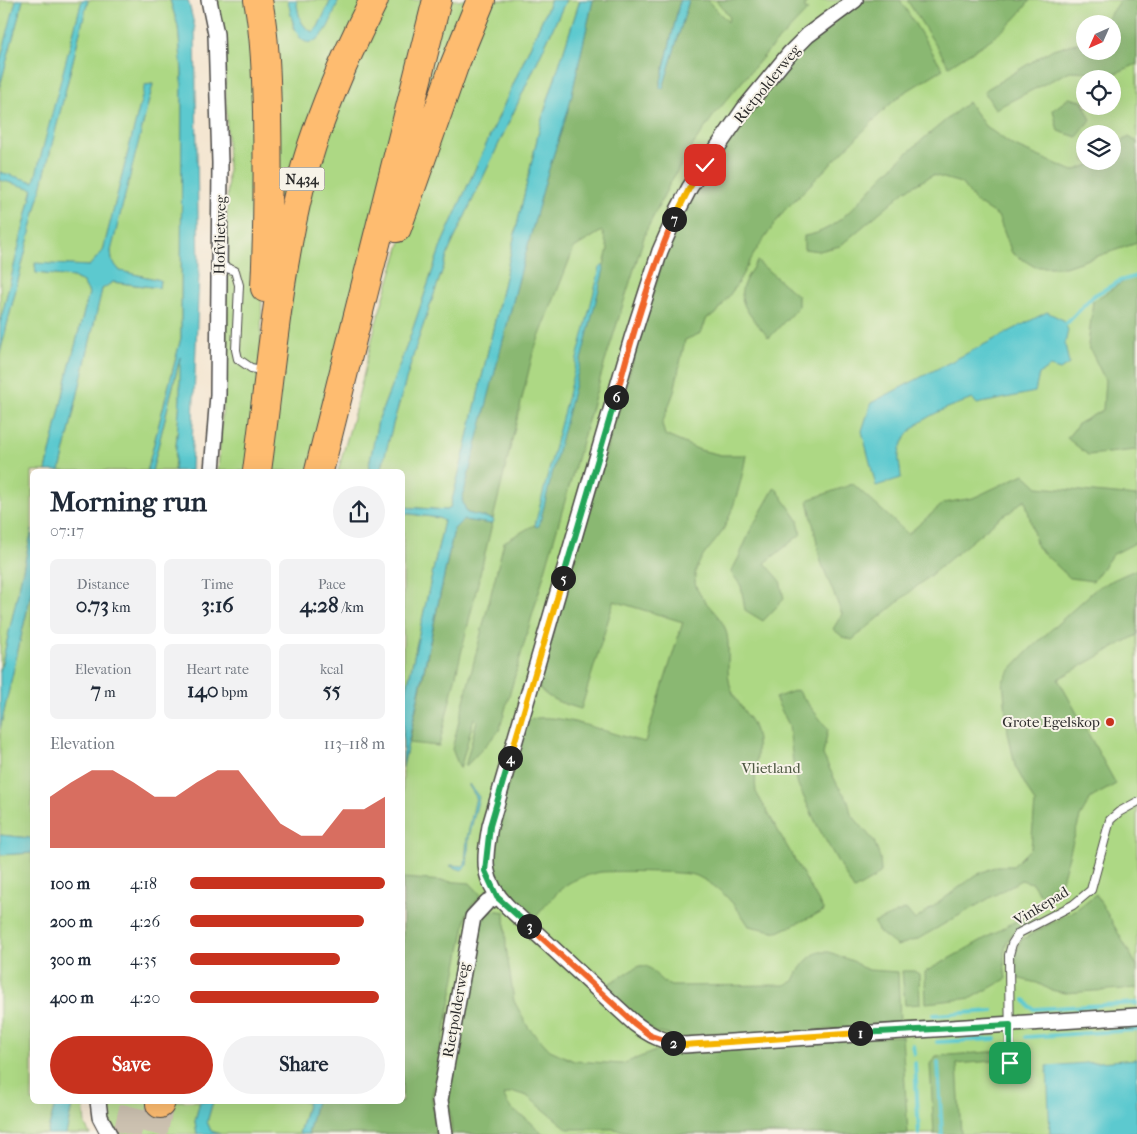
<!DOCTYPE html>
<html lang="en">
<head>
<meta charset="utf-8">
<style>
	body { margin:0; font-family:"IM FELL French Canon",serif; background:#f2f2f3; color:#1f2937; height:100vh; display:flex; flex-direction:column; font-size:19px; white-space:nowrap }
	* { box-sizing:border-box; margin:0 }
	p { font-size:16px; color:#747a83 }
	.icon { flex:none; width:28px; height:28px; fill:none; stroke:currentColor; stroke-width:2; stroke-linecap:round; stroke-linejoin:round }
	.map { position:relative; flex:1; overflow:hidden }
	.drawer { position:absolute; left:30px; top:469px; width:375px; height:635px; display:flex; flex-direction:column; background:#fff; border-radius:8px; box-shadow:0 5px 20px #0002 }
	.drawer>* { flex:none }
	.needle { width:32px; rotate:225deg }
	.controls { position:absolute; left:1076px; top:15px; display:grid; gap:10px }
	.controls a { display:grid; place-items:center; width:45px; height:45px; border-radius:50%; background:#fff; box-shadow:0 5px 20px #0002; font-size:25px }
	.pin { position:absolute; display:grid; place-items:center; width:42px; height:42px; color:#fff; margin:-21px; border-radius:10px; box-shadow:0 2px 8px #0006 }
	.km { position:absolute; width:25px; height:25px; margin:-12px; border-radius:50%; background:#222; color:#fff; font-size:14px; line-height:25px; text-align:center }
	.round { display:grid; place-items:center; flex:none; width:52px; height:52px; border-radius:26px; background:#f2f2f3 }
	.overview { display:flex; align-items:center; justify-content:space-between; height:85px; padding:0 20px }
	h1 { font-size:28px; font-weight:700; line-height:38px }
	.stats { display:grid; grid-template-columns:repeat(3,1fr); gap:8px; height:85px; padding:5px 20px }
	.stats div { display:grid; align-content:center; border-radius:8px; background:#f2f2f3; text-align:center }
	.stats b { font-size:21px; font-weight:700 }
	.stats small { font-size:14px; font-weight:400 }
	.stats p { font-size:14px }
	.chart { height:140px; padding:10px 20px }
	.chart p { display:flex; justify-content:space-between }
	.chart svg { width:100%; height:90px; margin-top:5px; fill:#c8321e; opacity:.7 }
	.button { display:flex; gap:10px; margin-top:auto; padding:10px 20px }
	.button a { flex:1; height:58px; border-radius:30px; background:#c8321e; color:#fff; font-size:20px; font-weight:700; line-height:58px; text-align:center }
	.button a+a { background:#f2f2f3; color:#1f2937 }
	ul { padding:0 20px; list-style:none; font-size:16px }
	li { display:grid; grid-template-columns:80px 60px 1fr; align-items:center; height:38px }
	li i { height:12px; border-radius:6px; background:#c8321e }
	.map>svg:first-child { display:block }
	.green { fill:#add884; stroke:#6c8258; fill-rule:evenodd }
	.forest { fill:#8ab872; stroke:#5a724e }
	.water { fill:#5bc9cf; stroke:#437a7d }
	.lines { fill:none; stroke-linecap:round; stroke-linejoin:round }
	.stream { stroke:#5bc9cf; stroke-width:4 }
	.highway-tunnel { stroke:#ccc1b0; stroke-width:28; stroke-dasharray:28 14; stroke-linecap:butt }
	.lane-casing { stroke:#494744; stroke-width:10 }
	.street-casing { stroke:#494744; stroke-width:18 }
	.highway-casing { stroke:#494744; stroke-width:30 }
	.lane { stroke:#fff; stroke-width:8 }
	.street { stroke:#fff; stroke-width:15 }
	.highway { stroke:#febc70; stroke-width:28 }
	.split-1-casing { stroke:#fff; stroke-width:10 }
	.split-2-casing { stroke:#fff; stroke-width:10 }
	.split-3-casing { stroke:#fff; stroke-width:10 }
	.split-4-casing { stroke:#fff; stroke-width:10 }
	.split-5-casing { stroke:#fff; stroke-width:10 }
	.split-6-casing { stroke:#fff; stroke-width:10 }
	.split-7-casing { stroke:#fff; stroke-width:10 }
	.split-8-casing { stroke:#fff; stroke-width:10 }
	.split-1 { stroke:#22a559; stroke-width:6 }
	.split-2 { stroke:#f5b400; stroke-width:6 }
	.split-3 { stroke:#f0652b; stroke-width:6 }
	.split-4 { stroke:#22a559; stroke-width:6 }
	.split-5 { stroke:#f5b400; stroke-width:6 }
	.split-6 { stroke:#22a559; stroke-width:6 }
	.split-7 { stroke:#f0652b; stroke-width:6 }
	.split-8 { stroke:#f5b400; stroke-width:6 }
	.poi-dot { fill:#c8321e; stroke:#f7f3e8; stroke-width:2 }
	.labels { text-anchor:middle; stroke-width:4; stroke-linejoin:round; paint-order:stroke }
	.shield { fill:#f7f3e8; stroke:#686764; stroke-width:1 }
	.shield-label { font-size:14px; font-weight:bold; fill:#2b2b2b }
	.street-label { font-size:15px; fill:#2b2b2b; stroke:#f7f3e8 }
	.poi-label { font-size:15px; fill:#2b2b2b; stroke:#f7f3e8; text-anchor:end }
	.park-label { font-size:15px; fill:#4c5641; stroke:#f7f3e8 }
</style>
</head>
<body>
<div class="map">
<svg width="1137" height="1134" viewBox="0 0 1137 1134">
	<rect width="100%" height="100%" fill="#f7f3e8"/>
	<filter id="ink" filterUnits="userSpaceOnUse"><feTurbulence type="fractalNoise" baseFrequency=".02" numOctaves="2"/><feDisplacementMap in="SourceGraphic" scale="10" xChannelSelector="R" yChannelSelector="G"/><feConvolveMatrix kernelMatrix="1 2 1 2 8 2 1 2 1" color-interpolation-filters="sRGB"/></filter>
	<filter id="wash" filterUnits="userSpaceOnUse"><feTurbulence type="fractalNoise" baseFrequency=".0096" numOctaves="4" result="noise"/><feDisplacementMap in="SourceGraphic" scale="20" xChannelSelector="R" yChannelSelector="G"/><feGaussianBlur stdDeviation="1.12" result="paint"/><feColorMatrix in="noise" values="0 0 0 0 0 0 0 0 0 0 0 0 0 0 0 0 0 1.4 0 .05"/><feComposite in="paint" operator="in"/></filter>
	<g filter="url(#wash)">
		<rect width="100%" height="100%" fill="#f4e6d1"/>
		<path class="green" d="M0 0H19L0 64Z
			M23 0H82L33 188 0 323V86Z
			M88 0H170L178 26 182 71 181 338 147 471H60L102 289 112 282 159 288 160 280 120 271 112 261 111 250 153 84 145 85 103 251 89 266 35 264 36 273 73 277 83 282 89 293 69 369 46 471H32V530L0 672V353Z
			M215 0H248L263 136 261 370 248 471H218L224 385 228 168 224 37Z
			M263 0H288L294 28 308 42 328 24 339 0H364L281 230Z
			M296 0H331L318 27 313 32C299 26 299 14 296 0Z
			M379 0H427L312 471H266L309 174Z
			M443 0H476L394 226Z
			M486 0H551L442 243 409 340 378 421 368 471H338L354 414 376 323 416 192Z
			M566 0H580L541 122 466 446 450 508 447 510 403 507 402 471H381L393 424 416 346 450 248Z
			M583 0H1137V1134H304L312 1101H402L403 734ZM1085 24H1112V51H1085ZM1085 79H1112V106H1085ZM1085 134H1112V161H1085Z
			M181 354 180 399 174 471H152Z
			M403 513 439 518 444 521 403 706Z
			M32 589V840L30 838 0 835V729Z
			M32 853V1101H56L47 1134H0V855Z
			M73 1101H83L85 1125 90 1134H66Z
			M103 1101H200L195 1121 197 1134H118L104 1114Z
			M213 1101H308L299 1134H220L211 1131 207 1122Z"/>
		<path class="forest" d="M593 0H680L660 85 663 88 689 0H707L728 22 729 16 716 0H810L805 4V9L808 10 769 50 714 115 691 148 669 185 646 231 604 365 499 731 465 767 477 720 474 718 460 769 452 749 504 542 534 525 536 527 539 525 608 249 602 231 574 248 533 353 493 519 467 513 462 500 475 448 519 278 547 175 569 107Z
			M864 0H900L943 69 902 94 887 107 783 212 755 252 736 286 716 314 707 318 701 333 685 340 674 392 662 424 665 435 700 450 721 455H746C742 479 735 506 724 528 716 544 696 558 695 576 693 597 718 610 725 628 732 646 725 666 730 685 734 702 750 714 755 731 761 748 753 773 756 792L824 911 778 932 749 926C735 904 722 888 697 876 687 871 615 871 601 872 594 873 575 879 569 883 557 890 541 911 532 922L502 894 492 870 496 828 527 720C559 710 612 736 645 742L683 622 614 601 581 709C565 704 550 701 539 688L561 603 665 253 695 190 713 161 794 57 833 22Z
			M907 0H1030C1008 33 981 45 949 66Z
			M1120 0H1137V64L1116 73 1070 71 995 109 984 91 1053 49 1085 41V51H1112V24H1103Z
			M1069 98 1082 101 1091 120 1077 137 1058 131 1053 110Z
			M968 102 985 126 1012 145 1073 171 1100 161H1112L1113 147 1129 137 1137 142V243L1065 267H1035L1012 253 998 216 976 202 961 183 933 175 906 190 840 246 819 251 804 249V236C839 232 863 195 887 172 912 147 940 125 968 102Z
			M757 261 798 296V307L769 338C758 324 736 305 743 286 746 277 752 269 757 261Z
			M1137 277V450L1088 455 1067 438 1079 423 1103 410 1105 380 1088 345 1093 301 1126 280Z
			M1024 474 1038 487 1137 496V542L1112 555 1093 581 1070 578 1037 547 1025 499 1010 512 1002 516 852 640 843 637 833 629 842 614 821 562 808 500 853 484 908 534 944 503 973 498Z
			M775 487 798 520 801 534 765 563 780 580 784 599 763 621 745 610 741 586 731 572 739 557 751 529Z
			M463 520 492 524 439 746 409 743 454 529Z
			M1137 569V635L1058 679 1116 784 1091 798 1080 817 1062 880 1040 895 1032 883 1021 880 918 939 897 946 879 932 874 923 906 909 915 920 976 875 997 866H1013L1031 848 1035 803 1015 766 1008 732 1003 681 1010 670 1030 649 1098 587Z
			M797 690 828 729 823 755 838 786 848 800 851 814 874 841 880 858 881 872 873 879 854 890 818 827 798 785 793 763 789 725 775 698Z
			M403 878 470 883 482 896 473 904 467 914 432 1098 437 1134H308L316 1101H402Z
			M1096 894 1137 966V988L1065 993 1051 990 1037 983 1016 978V952L1021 940 1077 909Z
			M492 910 505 912 506 947 514 1001 528 1027 550 1050 574 1061 622 1064 666 1047 902 1036 908 1134H638L614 1129H568L527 1096 514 1092 504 1095C507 1109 518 1113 528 1120 534 1124 537 1130 543 1134H452L448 1095 480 921 484 914Z
			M1032 912 1036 917C1005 936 1001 942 1006 979L972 998 926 1003 925 972Z
			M818 952H829L855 962 861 967 869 970 898 972 900 1025 684 1039 655 1032 603 987 639 966C650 964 653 972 660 979 663 982 667 984 671 986L785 985 794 981C799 968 806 959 818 952Z
			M902 971H914L919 974 920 1004 905 1005Z
			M1003 1051 1004 1060 957 1064 961 1134H934L930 1064 936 1056Z"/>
		<path class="water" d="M16 0H23L0 86V62Z
			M82 0H88L0 353V323L33 189 0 180V172L34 182Z
			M170 0H188L195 28 199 273 191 471H174L180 399V357L152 471H147L181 338 182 71 178 26Z
			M288 0H296C299 14 299 26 313 32L318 27 331 0H339C334 11 330 28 321 36 297 59 291 14 288 0Z
			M551 0H566L450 248 416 346 393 424 381 471H368L378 421 409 340 442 243Z
			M580 0H593L569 107 547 175 519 278 462 500 467 513 493 519 494 521 492 524 463 520 454 529 403 767V706L444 521 439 518 403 513V507L447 510 450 508 466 446 541 122Z
			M680 0H689L663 88H660V86Z
			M153 84 111 251 112 261 120 271 160 280 159 288 113 282 102 289 60 471H46L69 369 89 293 83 282 73 277 36 273 35 263 89 266 103 251 145 85Z
			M603 265 604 269 539 526 536 527 535 525 600 268Z
			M1047 312 1063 320 1068 330 1065 344 1069 364 1060 370 1050 367 1039 374 1035 392 977 404 973 399C946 408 904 421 899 454 898 461 901 470 901 478L876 486 862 431 871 403Z
			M32 530V589L0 729V672Z
			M469 784 479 797 469 837 467 865 462 870 450 866 451 865 463 866 465 864 467 838 476 797 469 786Z
			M0 835 30 838 32 840V853L0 855Z
			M1137 1059V1134H1050L1047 1066Z
			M56 1101H73L66 1134H47Z
			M200 1101H213L207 1122 211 1131 220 1134H197L195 1121Z
			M308 1101H316L308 1134H299Z"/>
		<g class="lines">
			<path class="stream" d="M1065 325 1093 296 1120 281 1137 276
				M1025 1000 1030 1007 1034 1009 1137 1003
				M934 1015 993 1011
				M1026 1037 1137 1030
				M937 1042 995 1039
				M913 1045 914 1054
				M938 1062 942 1134
				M915 1063 919 1134"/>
		</g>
	</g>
	<g filter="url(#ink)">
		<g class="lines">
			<path class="highway-tunnel" d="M127 1134 135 1101
				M153 1134 160 1104"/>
			<g class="lane-casing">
				<path id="lane" d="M219 265 235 271 239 285 236 350 238 359 251 368 261 370
					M1010 1063 1009 955 1012 944 1019 933 1073 905 1091 890 1110 820 1119 812 1137 802"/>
			</g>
			<g class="street-casing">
				<path id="street" d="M209 0 216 34 220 163 218 395 212 471
					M855 0 808 35 790 53 744 109 690 187 678 210 660 251 632 338 490 826C484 862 481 880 508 907L634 1023C651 1036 662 1041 684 1045L1137 1016
					M98 1101 100 1117 109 1134
					M445 1134 440 1100 473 917 487 902 497 897"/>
			</g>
			<g class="highway-casing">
				<path id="highway" d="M258 0C265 37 266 74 267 111 268 170 268 229 265 288
					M397 228 454 66 481 0
					M257 471C270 376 277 280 300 187 316 122 344 59 374 0
					M319 471 437 0
					M160 1104 161 1101"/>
			</g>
			<use href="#lane" class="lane"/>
			<use href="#street" class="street"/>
			<use href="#highway" class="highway"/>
		</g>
	</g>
	<g class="lines" filter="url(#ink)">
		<g class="split-1-casing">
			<path id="split-1" d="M860 1033 1010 1025V1063"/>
		</g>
		<g class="split-2-casing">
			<path id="split-2" d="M673 1043 684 1045 860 1033"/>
		</g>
		<g class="split-3-casing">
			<path id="split-3" d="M529 926 634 1023 651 1036 673 1043"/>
		</g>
		<g class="split-4-casing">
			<path id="split-4" d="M510 758 490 826 485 871 497 897 529 926"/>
		</g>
		<g class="split-5-casing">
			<path id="split-5" d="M510 758 563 578"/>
		</g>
		<g class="split-6-casing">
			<path id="split-6" d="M563 578 616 397"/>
		</g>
		<g class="split-7-casing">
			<path id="split-7" d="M616 397C632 337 649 277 674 219"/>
		</g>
		<g class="split-8-casing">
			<path id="split-8" d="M674 219 690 187 705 165"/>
		</g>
		<use href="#split-1" class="split-1"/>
		<use href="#split-2" class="split-2"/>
		<use href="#split-3" class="split-3"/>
		<use href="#split-4" class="split-4"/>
		<use href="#split-5" class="split-5"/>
		<use href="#split-6" class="split-6"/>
		<use href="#split-7" class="split-7"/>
		<use href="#split-8" class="split-8"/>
	</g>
	<circle class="poi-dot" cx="1110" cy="722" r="5"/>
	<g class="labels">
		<rect class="shield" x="279.5" y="167.5" width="45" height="23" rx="4"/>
		<g class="shield-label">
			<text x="302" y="184">N434</text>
		</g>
		<g class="street-label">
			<text transform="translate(767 84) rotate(-51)" y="5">Rietpolderweg</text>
			<text transform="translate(220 235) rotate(-89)" y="5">Hofvlietweg</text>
			<text transform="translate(1041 906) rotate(-31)" y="5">Vinkepad</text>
			<text transform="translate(456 1010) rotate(-80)" y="5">Rietpolderweg</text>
		</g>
		<g class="poi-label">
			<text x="1100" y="727">Grote Egelskop</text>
		</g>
		<g class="park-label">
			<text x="771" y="773">Vlietland</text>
		</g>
	</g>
</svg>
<div class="controls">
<a><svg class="needle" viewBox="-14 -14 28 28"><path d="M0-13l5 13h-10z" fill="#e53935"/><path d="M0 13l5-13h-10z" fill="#747a83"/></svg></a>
<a><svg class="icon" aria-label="locate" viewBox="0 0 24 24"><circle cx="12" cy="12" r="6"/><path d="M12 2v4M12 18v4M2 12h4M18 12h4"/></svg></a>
<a><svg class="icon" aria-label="layers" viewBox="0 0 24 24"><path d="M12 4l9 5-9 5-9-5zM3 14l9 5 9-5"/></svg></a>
</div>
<div class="pin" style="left:1010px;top:1063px;background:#1e9e55"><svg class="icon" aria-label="arrive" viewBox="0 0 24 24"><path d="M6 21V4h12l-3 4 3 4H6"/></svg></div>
<div class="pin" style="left:705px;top:165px;background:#d93025"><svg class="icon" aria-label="check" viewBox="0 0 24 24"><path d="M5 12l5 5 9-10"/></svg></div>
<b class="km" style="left:860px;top:1033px">1</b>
<b class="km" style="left:673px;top:1043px">2</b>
<b class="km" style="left:529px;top:926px">3</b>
<b class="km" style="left:510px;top:758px">4</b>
<b class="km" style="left:563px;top:578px">5</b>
<b class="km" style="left:616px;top:397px">6</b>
<b class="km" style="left:674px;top:219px">7</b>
<section class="drawer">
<div class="overview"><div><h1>Morning run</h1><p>07:17</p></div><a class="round"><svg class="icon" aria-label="share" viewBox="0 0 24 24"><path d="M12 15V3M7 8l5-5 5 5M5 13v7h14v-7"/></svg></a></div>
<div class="stats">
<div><p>Distance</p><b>0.73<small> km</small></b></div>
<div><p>Time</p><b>3:16</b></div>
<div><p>Pace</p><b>4:28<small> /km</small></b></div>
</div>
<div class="stats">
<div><p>Elevation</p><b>7<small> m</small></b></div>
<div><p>Heart rate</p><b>140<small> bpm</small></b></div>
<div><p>kcal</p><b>55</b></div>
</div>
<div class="chart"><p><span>Elevation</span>113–118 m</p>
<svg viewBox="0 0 160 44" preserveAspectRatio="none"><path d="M0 44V19L10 12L20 6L30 6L40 12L50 19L60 19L70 12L80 6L90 6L100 19L110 32L120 38L130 38L140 25L150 25L160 19V44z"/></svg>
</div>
<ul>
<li><b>100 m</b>4:18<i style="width:100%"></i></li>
<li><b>200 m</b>4:26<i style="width:89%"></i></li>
<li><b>300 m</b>4:35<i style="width:77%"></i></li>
<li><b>400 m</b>4:20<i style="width:97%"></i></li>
</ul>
<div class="button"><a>Save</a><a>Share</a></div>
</section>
</div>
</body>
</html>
